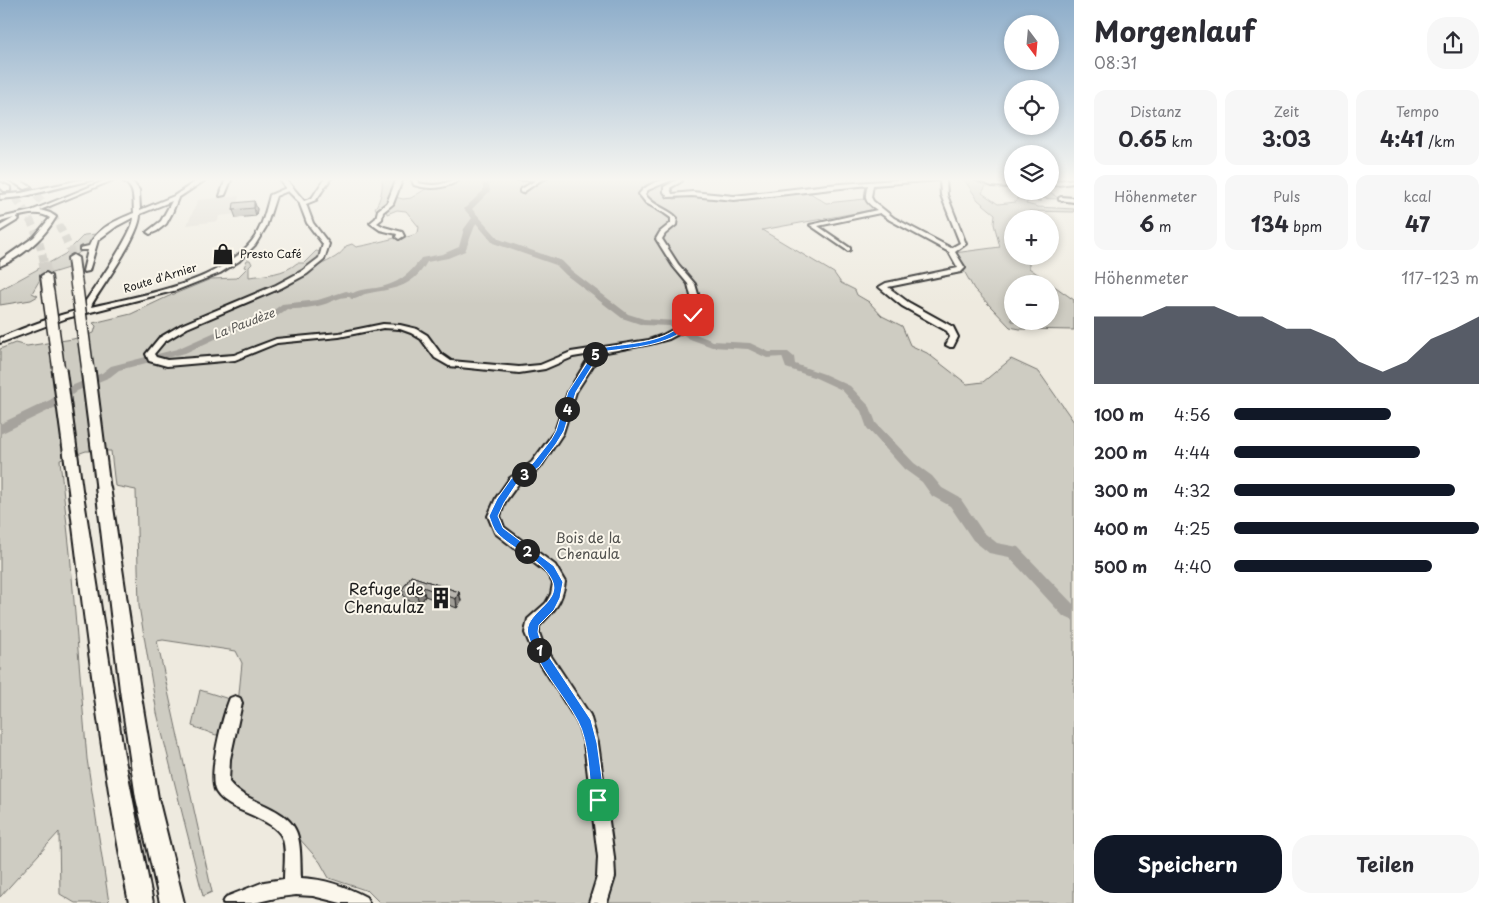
<!DOCTYPE html>
<html lang="de">
<head>
<meta charset="utf-8">
<style>
	body { margin:0; font-family:"Playpen Sans",sans-serif; background:#f7f7f7; color:#2b2b33; height:100vh; display:flex; flex-direction:column; font-size:19px; white-space:nowrap }
	* { box-sizing:border-box; margin:0 }
	p { font-size:16px; color:#7c7c81 }
	.icon { flex:none; width:28px; height:28px; fill:none; stroke:currentColor; stroke-width:2; stroke-linecap:round; stroke-linejoin:round }
	.map { position:relative; flex:1; overflow:hidden }
	.details { display:flex; flex-direction:column; background:#fff; width:425px }
	.details>* { flex:none }
	.needle { width:32px; rotate:164deg }
	.fabs { position:absolute; left:1004px; top:15px; display:grid; gap:10px }
	.fabs a { display:grid; place-items:center; width:55px; height:55px; border-radius:50%; background:#fff; box-shadow:0 2px 8px #0003; font-size:25px }
	.pin { position:absolute; display:grid; place-items:center; width:42px; height:42px; color:#fff; margin:-21px; border-radius:10px; box-shadow:0 2px 8px #0006 }
	.km { position:absolute; width:25px; height:25px; margin:-12px; border-radius:50%; background:#222; color:#fff; font-size:14px; line-height:25px; text-align:center }
	.round { display:grid; place-items:center; flex:none; width:52px; height:52px; border-radius:20px; background:#f7f7f7 }
	.summary { display:flex; align-items:center; justify-content:space-between; height:85px; padding:0 20px }
	h1 { font-size:28px; font-weight:700; line-height:38px }
	.metrics { display:grid; grid-template-columns:repeat(3,1fr); gap:8px; height:85px; padding:5px 20px }
	.metrics div { display:grid; align-content:center; border-radius:12px; background:#f7f7f7; text-align:center }
	.metrics b { font-size:21px; font-weight:700 }
	.metrics small { font-size:14px; font-weight:400 }
	.metrics p { font-size:14px }
	.chart { height:140px; padding:10px 20px }
	.chart p { display:flex; justify-content:space-between }
	.chart svg { width:100%; height:90px; margin-top:5px; fill:#111827; opacity:.7 }
	.cta { display:flex; gap:10px; margin-top:auto; padding:10px 20px }
	.cta a { flex:1; height:58px; border-radius:20px; background:#111827; color:#fff; font-size:20px; font-weight:700; line-height:58px; text-align:center }
	.cta a+a { background:#f7f7f7; color:#2b2b33 }
	ul { padding:0 20px; list-style:none; font-size:16px }
	li { display:grid; grid-template-columns:80px 60px 1fr; align-items:center; height:38px }
	li i { height:12px; border-radius:6px; background:#111827 }
	main { display:flex; flex:1; min-height:0 }
	.map>svg:first-child { display:block }
	.built { fill:#dedad1 }
	.green { fill:#ceccc2; stroke:#75746f; fill-rule:evenodd }
	.lines { fill:none; stroke-linecap:round; stroke-linejoin:round }
	.river { fill:#a6a39d; fill-rule:evenodd }
	.highway-tunnel-far1 { stroke:#c4c1b8; stroke-width:8; stroke-dasharray:8 4.5; stroke-linecap:butt }
	.highway-tunnel { stroke:#c4c1b8; stroke-width:11; stroke-dasharray:11 5; stroke-linecap:butt }
	.minor-casing { stroke:#1c1c1c; stroke-width:4 }
	.highway-casing { stroke:#1c1c1c; stroke-width:4 }
	.minor { fill:#fbf7ec; fill-rule:evenodd }
	.highway { fill:#fbf7ec; fill-rule:evenodd }
	.highway-bridge-far1-casing { stroke:#1c1c1c; stroke-width:14; stroke-linecap:butt }
	.highway-bridge-casing { stroke:#1c1c1c; stroke-width:17; stroke-linecap:butt }
	.highway-bridge-far1 { stroke:#fbf7ec; stroke-width:11 }
	.highway-bridge { stroke:#fbf7ec; stroke-width:13 }
	.wall { fill:#9f9d96; stroke:#1c1c1c }
	.shaded-wall { fill:#827f7a; stroke:#1c1c1c }
	.building { fill:#b9b6af; stroke:#1c1c1c }
	.route { fill:#1a73e8; stroke:#fff }
	.labels { text-anchor:middle; stroke-width:4; stroke-linejoin:round; paint-order:stroke }
	.far-poi-label { font-size:11px; fill:#1c1c1c; stroke:#fbf7ec; text-anchor:start }
	.far-street-label { font-size:11px; fill:#1c1c1c; stroke:#fbf7ec }
	.far-water-label { font-size:12px; font-style:italic; fill:#5a5956; stroke:#fbf7ec }
	.park-label { font-size:14px; fill:#51514e; stroke:#fbf7ec }
	.near-poi-label { font-size:16px; fill:#1c1c1c; stroke:#fbf7ec; text-anchor:end }
</style>
</head>
<body>
<main>
<div class="map">
<svg width="1074" height="903" viewBox="0 0 1074 903">
	<rect width="100%" height="100%" fill="#eeeadf"/>
	<filter id="ink" filterUnits="userSpaceOnUse"><feTurbulence type="fractalNoise" baseFrequency=".02" numOctaves="2"/><feDisplacementMap in="SourceGraphic" scale="10" xChannelSelector="R" yChannelSelector="G"/><feConvolveMatrix kernelMatrix="1 2 1 2 8 2 1 2 1" color-interpolation-filters="sRGB"/></filter>
	<g filter="url(#ink)">
		<path class="built" d="M239 196 236 214 219 216 218 221 187 225 198 200Z"/>
		<path class="green" d="M382 178H399L396 182 395 197 403 199 411 198 429 187 461 178H668L671 180 664 189 670 198 675 199 693 195 727 200 807 191 826 203 865 199 877 209 762 230 834 273 841 283 855 290 857 295 869 302 882 316 902 326 910 345 927 353 967 384 983 382 1011 359 1039 372 1074 422V903H380L368 891 329 878 320 862 283 820 224 781 238 704 242 663 236 651 163 640 157 641 212 892 203 896 157 713 139 606 136 490 115 486 111 451H86L60 460 70 553 87 759 109 903H75L60 894 59 832 0 897V349L15 343 27 346 73 339 94 333 96 326 93 323 131 314 167 297 211 279 237 278 247 268 244 267 247 260H250L252 264 249 267V277C265 275 285 274 297 263H304L316 251 322 252 317 259 320 265C330 260 341 256 346 246L352 244 356 247C369 245 382 241 395 238 406 236 405 239 418 233L419 227 406 211 397 210 387 214 386 209 377 211 375 208C381 199 383 189 382 178Z
			M963 178H1012V180H1002L1009 184 980 181 986 186 982 193 998 204 1016 202 1018 196 1012 192 1049 191 1059 199 1035 198 1042 201H1028L1026 204 1038 207 1074 209V212L1029 211V219H1012V256H1029V268L1074 300V330L1020 329 1010 327 974 289 954 253 1000 247 994 224 995 214 978 200ZM1012 284H1050V321H1012Z
			M97 234 90 241 88 250 80 252 68 261V268L42 276 32 293 38 296 31 300 0 305V290L65 254 84 235Z
			M200 690 229 699 221 734 216 735 192 726Z"/>
		<g class="lines">
			<path class="river" d="M490 178H498L489 184 490 191 472 209 499 239 562 261 572 271 628 314 644 319 675 321 698 335 713 341 750 343 769 352H788L794 357 795 364 824 374 850 386 870 407 876 423 914 463 932 476 942 488 960 498 983 532 997 543 1018 547 1074 605V621L1063 616 1009 557 989 553 973 540 950 506 932 496 922 482 904 469 867 428 861 411 842 390 816 378 786 368 782 357 767 358 748 349 712 347 690 339 670 326 643 325 622 318 566 275 556 265 493 243 476 223 465 251 448 258 427 262C411 290 392 288 365 294 361 295 358 299 354 299 347 299 354 297 347 297 340 297 331 302 325 304 316 307 296 310 287 309L276 317 239 328 185 353 119 370 110 377 77 391 58 406 0 434V424L4 422 50 400 69 387 102 373 111 366 177 349 233 324 270 313 282 304 318 300 346 291 353 293C360 289 368 289 376 288 396 285 411 274 421 258L443 254 459 247 464 229 472 218 464 209 483 191V182Z"/>
			<path class="highway-tunnel-far1" d="M27 187C50 206 63 229 73 258
				M7 189C28 211 39 233 44 263"/>
			<path class="highway-tunnel" d="M44 262 46 276"/>
			<g class="minor-casing">
				<path id="minor" d="M89 178H99L21 197 0 199V195L21 193Z
					M111 178H118L40 210 50 213 56 217C44 238 22 257 0 266V261L34 237 50 218C40 211 27 214 16 217L19 219 18 220 0 231V226L14 218 0 222V218L31 211Z
					M119 178 130 179 139 190 140 210 174 196 201 178H208L178 198 172 213 166 224 157 231 150 234 147 232 161 221 172 201 140 214C141 234 103 285 92 304L91 307C141 295 218 284 252 241 262 228 266 210 270 195L286 188 279 178H285L304 201 312 198 325 178H331L316 200 306 204 313 223 329 244 324 260 307 274 281 288 187 328 164 342 154 354 156 357 167 360 234 355 276 339 339 333 383 324 400 325 417 329 427 335 441 354 451 361 519 367 540 365 571 352 649 340 663 335 678 327 687 318 693 304 688 284 673 266 656 239 660 232 671 223V218L664 213 646 203 639 194C648 182 666 178 681 178L682 181 670 188 672 194 692 192 734 196 827 185 924 178H946L947 195 966 244 955 252 965 268 961 272 888 287 908 302 953 327 958 337 953 347H950L946 345 950 337 947 331 902 306 879 287 886 283 958 268 949 252 890 220 880 213 818 226 850 248V250L848 251 810 225 877 210C865 201 864 200 868 185L734 200 692 196 668 197 664 192V187L677 180 676 178 648 190 645 194C652 206 668 208 677 218L676 225 665 234 662 239 678 264 695 284 701 304 695 319 684 331 669 339 650 344 601 353 576 392 563 433 540 468 518 484 505 502 500 516 504 527 555 565 565 582C562 603 554 611 539 626V633L543 644 590 715 598 743 614 857 615 877 607 903H589L597 877 598 857 584 743 578 723 533 652 525 633 528 619 546 603 551 594 553 583 547 573 495 533 488 516 496 498 510 478 532 462 555 431 568 392 591 354 573 357 545 369 519 373 449 366 435 358 421 339 411 333 400 329 383 328 339 337 277 343 235 360 167 366 149 361 146 354 159 338 181 325 276 285 302 271 319 258 323 244 307 223 299 202 288 191 276 196 266 227 255 245 239 261 220 273 177 290 67 318 0 343V338C27 326 55 316 83 309L84 304C94 288 134 233 134 217L117 226 98 240 89 271 84 272 83 271 88 250H80V248L89 246C97 228 117 220 134 213 133 195 136 188 119 178ZM940 180 941 195 960 243 951 248 894 218 873 201 871 197 873 185Z
					M226 178H232L225 195 220 196Z
					M397 178H403L393 204 383 212 382 219 377 223 384 227 402 232 404 236 399 239 396 237 397 234 380 230 370 223 376 218 378 210 387 203Z
					M411 178H417L418 183C427 185 436 186 445 183 451 181 455 178 462 178 448 189 430 190 414 185Z
					M504 178H547L541 180 522 193 520 192V190L536 180H507Z
					M971 178H979L993 182 1012 183V187L992 186Z
					M1074 179V183L1050 186V182Z
					M1061 197 1074 198V202L1059 200V198Z
					M235 696 240 698 242 703 230 759 229 782C237 792 247 797 258 802 302 821 300 833 301 878 325 879 345 886 366 897L369 903H341L313 896 296 895 280 897 254 903H223L226 897 264 882 284 879C284 866 287 848 282 837 277 827 264 821 254 816 241 810 224 805 216 792 207 776 223 715 230 698Z"/>
			</g>
			<g class="highway-casing">
				<path id="highway" d="M7 178H16L31 187 24 189Z
					M0 182 10 187V191H4L0 187Z
					M73 255 78 258 81 281 76 284 71 281 68 258Z
					M46 273 51 276 53 292 48 295 43 292 41 276Z
					M103 482 108 483 110 487 140 690 158 798 184 903H160L136 798 120 690 96 487 98 483Z
					M76 488 81 490 83 494 123 750 153 903H129C102 768 86 631 69 494L71 490Z"/>
			</g>
			<use href="#minor" class="minor"/>
			<use href="#highway" class="highway"/>
			<g class="highway-bridge-far1-casing">
				<path id="highway-bridge-far1" d="M76 281 88 371
					M48 292 59 371"/>
			</g>
			<g class="highway-bridge-casing">
				<path id="highway-bridge" d="M59 369 76 494
					M88 369 103 487"/>
			</g>
			<use href="#highway-bridge-far1" class="highway-bridge-far1"/>
			<use href="#highway-bridge" class="highway-bridge"/>
		</g>
		<path class="wall" d="M254 201 257 209 256 216 236 218 233 210Z
			M411 576 459 592 461 601 457 608 425 596 420 605 405 599 402 590Z"/>
		<path class="shaded-wall" d="M254 201 257 209 256 216 254 208Z
			M423 587 425 596 420 605 417 596Z
			M459 592 461 601 457 608 456 599Z"/>
		<path class="building" d="M254 201V208L233 210 234 203Z
			M411 576 459 592 456 599 423 587 417 596 402 590Z"/>
	</g>
	<linearGradient id="sky" x2="0" y2="1"><stop stop-color="#8dadca"/><stop offset="0.59" stop-color="#f7f6f1"/><stop offset="1" stop-color="#f7f6f1" stop-opacity="0"/></linearGradient>
	<rect width="1074" height="304" fill="url(#sky)"/>
	<path class="route" d="M691 313 696 315C693 320 688 326 684 330 663 347 626 348 601 352L576 392 564 431 556 444 539 467 517 483 504 503 498 516 503 528 554 566 563 582 560 598 554 610 539 625 538 632 542 646 591 720 597 743 605 800 603 805 598 806 594 805 592 800C589 777 589 741 578 721 563 693 537 667 528 635 522 613 563 603 552 580 542 559 513 550 497 533 493 529 491 521 489 516L497 499 511 479 533 463 551 440 556 431 568 392 596 349C622 343 655 345 678 328 683 324 687 318 691 313Z"/>
	<defs>
		<g id="shop-bare" transform="scale(1.725)"><path d="M-5-2.5h2.3a2.7 3.5 0 0 1 5.4 0H5L5.5 6h-11ZM-1.5-2.5h3a1.5 2.3 0 0 0-3 0Z" fill="#1c1c1c" stroke="#fbf7ec" stroke-width="2.5" paint-order="stroke"/></g>
		<g id="building-bare" transform="scale(1.725)"><path d="M-4-6H4V6H1V3H-1V6H-4ZM-2.5-4.3h1.7v1.8h-1.7ZM.8-4.3h1.7v1.8H.8ZM-2.5-1h1.7V.8h-1.7ZM.8-1h1.7V.8H.8Z" fill="#1c1c1c" stroke="#fbf7ec" stroke-width="2.5" paint-order="stroke"/></g>
	</defs>
	<g fill-rule="evenodd">
		<use href="#shop-bare" x="223" y="254"/>
		<use href="#building-bare" x="441" y="598"/>
	</g>
	<g class="labels">
		<g class="far-poi-label">
			<text x="240" y="258">Presto Café</text>
		</g>
		<g class="far-street-label">
			<text transform="translate(160 278) rotate(-17)" y="4">Route d'Arnier</text>
		</g>
		<g class="far-water-label">
			<text transform="translate(244 324) rotate(-21)" y="4">La Paudèze</text>
		</g>
		<g class="park-label">
			<text x="588" y="543">Bois de la<tspan x="588" dy="16">Chenaula</tspan></text>
		</g>
		<g class="near-poi-label">
			<text x="424" y="595">Refuge de<tspan x="424" dy="18">Chenaulaz</tspan></text>
		</g>
	</g>
</svg>
<div class="fabs">
<a><svg class="needle" viewBox="-14 -14 28 28"><path d="M0-13l5 13h-10z" fill="#e53935"/><path d="M0 13l5-13h-10z" fill="#7c7c81"/></svg></a>
<a><svg class="icon" aria-label="locate" viewBox="0 0 24 24"><circle cx="12" cy="12" r="6"/><path d="M12 2v4M12 18v4M2 12h4M18 12h4"/></svg></a>
<a><svg class="icon" aria-label="layers" viewBox="0 0 24 24"><path d="M12 4l9 5-9 5-9-5zM3 14l9 5 9-5"/></svg></a>
<a>+</a>
<a>−</a>
</div>
<div class="pin" style="left:598px;top:800px;background:#1e9e55"><svg class="icon" aria-label="arrive" viewBox="0 0 24 24"><path d="M6 21V4h12l-3 4 3 4H6"/></svg></div>
<div class="pin" style="left:693px;top:315px;background:#d93025"><svg class="icon" aria-label="check" viewBox="0 0 24 24"><path d="M5 12l5 5 9-10"/></svg></div>
<b class="km" style="left:539px;top:650px">1</b>
<b class="km" style="left:527px;top:551px">2</b>
<b class="km" style="left:524px;top:474px">3</b>
<b class="km" style="left:567px;top:409px">4</b>
<b class="km" style="left:595px;top:354px">5</b>
</div>
<section class="details">
<div class="summary"><div><h1>Morgenlauf</h1><p>08:31</p></div><a class="round"><svg class="icon" aria-label="share" viewBox="0 0 24 24"><path d="M12 15V3M7 8l5-5 5 5M5 13v7h14v-7"/></svg></a></div>
<div class="metrics">
<div><p>Distanz</p><b>0.65<small> km</small></b></div>
<div><p>Zeit</p><b>3:03</b></div>
<div><p>Tempo</p><b>4:41<small> /km</small></b></div>
</div>
<div class="metrics">
<div><p>Höhenmeter</p><b>6<small> m</small></b></div>
<div><p>Puls</p><b>134<small> bpm</small></b></div>
<div><p>kcal</p><b>47</b></div>
</div>
<div class="chart"><p><span>Höhenmeter</span>117–123 m</p>
<svg viewBox="0 0 160 44" preserveAspectRatio="none"><path d="M0 44V11L10 11L20 11L30 6L40 6L50 6L60 11L70 11L80 17L90 17L100 22L110 33L120 38L130 33L140 22L150 17L160 11V44z"/></svg>
</div>
<ul>
<li><b>100 m</b>4:56<i style="width:64%"></i></li>
<li><b>200 m</b>4:44<i style="width:76%"></i></li>
<li><b>300 m</b>4:32<i style="width:90%"></i></li>
<li><b>400 m</b>4:25<i style="width:100%"></i></li>
<li><b>500 m</b>4:40<i style="width:81%"></i></li>
</ul>
<div class="cta"><a>Speichern</a><a>Teilen</a></div>
</section>
</main>
</body>
</html>
